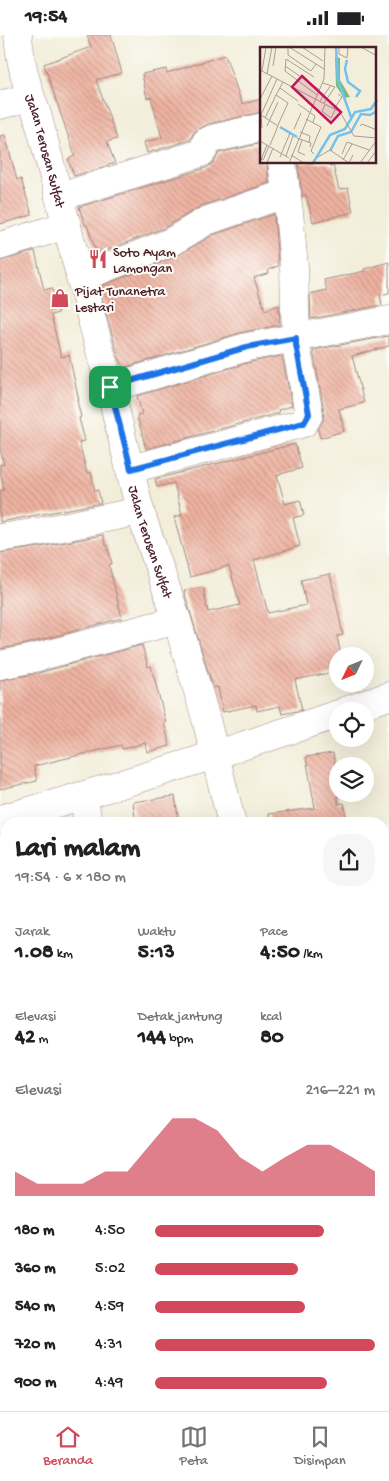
<!DOCTYPE html>
<html lang="id">
<head>
<meta charset="utf-8">
<style>
	body { margin:0; font-family:"Gochi Hand",sans-serif; background:#f6f6f6; color:#202124; height:100vh; display:flex; flex-direction:column; font-size:19px; white-space:nowrap }
	* { box-sizing:border-box; margin:0 }
	p { font-size:16px; color:#757577 }
	.icon { flex:none; width:28px; height:28px; fill:none; stroke:currentColor; stroke-width:2; stroke-linecap:round; stroke-linejoin:round }
	.map { position:relative; flex:1; overflow:hidden }
	.drawer { position:absolute; left:0px; top:782px; width:390px; height:594px; display:flex; flex-direction:column; background:#fff; border-radius:20px 20px 0 0; box-shadow:0 5px 20px #0002 }
	.drawer>* { flex:none }
	.needle { width:32px; rotate:227deg }
	.controls { position:absolute; left:329px; top:612px; display:grid; gap:10px }
	.controls a { display:grid; place-items:center; width:45px; height:45px; border-radius:50%; background:#fff; box-shadow:0 5px 20px #0002; font-size:25px }
	.pin { position:absolute; display:grid; place-items:center; width:42px; height:42px; color:#fff; margin:-21px; border-radius:10px; box-shadow:0 2px 8px #0006 }
	.round { display:grid; place-items:center; flex:none; width:52px; height:52px; border-radius:20px; background:#f6f6f6 }
	.head { display:flex; align-items:center; justify-content:space-between; height:85px; padding:0 15px }
	h1 { font-size:28px; font-weight:700; line-height:38px }
	.stats { display:grid; grid-template-columns:repeat(3,1fr); gap:8px; height:85px; padding:5px 15px }
	.stats div { display:grid; align-content:center }
	.stats b { font-size:21px; font-weight:700 }
	.stats small { font-size:14px; font-weight:400 }
	.stats p { font-size:14px }
	.chart { height:140px; padding:10px 15px }
	.chart p { display:flex; justify-content:space-between }
	.chart svg { width:100%; height:90px; margin-top:5px; fill:#d1495b; opacity:.7 }
	ul { padding:0 15px; list-style:none; font-size:16px }
	li { display:grid; grid-template-columns:80px 60px 1fr; align-items:center; height:38px }
	li i { height:12px; border-radius:6px; background:#d1495b }
	.status { display:flex; justify-content:space-between; align-items:center; height:35px; padding:0 25px; background:#fff; direction:ltr }
	.status svg { height:14px; fill:currentColor }
	.tab-bar { display:flex; justify-content:space-around; align-items:center; height:70px; border-top:1px solid #e0e0e0; background:#fff; font-size:14px; color:#757577 }
	.tab-bar a { display:grid; justify-items:center; gap:2px }
	.tab-bar .current { color:#d1495b }
	.map>svg:first-child { display:block }
	.building { fill:url(#building-back-hatch) }
	.lines { fill:none; stroke-linecap:round; stroke-linejoin:round }
	.minor-casing { stroke:#9e8682; stroke-width:29 }
	.major-casing { stroke:#9e8682; stroke-width:29 }
	.minor { stroke:#fff; stroke-width:28 }
	.major { stroke:#fff; stroke-width:28 }
	.route-casing { stroke:#fff; stroke-width:10 }
	.route { stroke:#1a73e8; stroke-width:6 }
	.labels { text-anchor:middle; stroke-width:4; stroke-linejoin:round; paint-order:stroke }
	.street-label { font-size:14px; fill:#4a1f2b; stroke:#fdfcf7 }
	.poi-label { font-size:14px; fill:#4a1f2b; stroke:#fdfcf7; text-anchor:start }
	.inset-river { fill:none; stroke:#73c1ed; stroke-width:2.5 }
	.inset-road { fill:none; stroke:#af9b94; stroke-width:1 }
	.view { fill:#c2185b; fill-opacity:0.15; stroke:#c2185b; stroke-width:2.5 }
	.inset-edge { fill:none; stroke:#4a1f2b; stroke-width:2.5 }
</style>
</head>
<body>
<div class="status"><b>19:54</b><svg viewBox="0 0 49 12"><path d="M0 12V9h3v3zM5 12V6h3v6zM10 12V3h3v9zM15 12V0h3v12zM26 1h20v11H26zM47 4h2v5h-2z"/></svg></div>
<div class="map">
<svg width="389" height="1376" viewBox="0 0 389 1376">
	<defs>
		<pattern id="building-back-hatch" width="6" height="6" patternUnits="userSpaceOnUse" patternTransform="scale(1.25)"><rect width="6" height="6" fill="#efb3a1"/><path d="M-1 5l2 2M0 0l6 6M5-1l2 2" fill="none" stroke="#c49183"/></pattern>
	</defs>
	<rect width="100%" height="100%" fill="#fdfcf7"/>
	<filter id="ink" filterUnits="userSpaceOnUse"><feTurbulence type="fractalNoise" baseFrequency=".02" numOctaves="2"/><feDisplacementMap in="SourceGraphic" scale="10" xChannelSelector="R" yChannelSelector="G"/><feConvolveMatrix kernelMatrix="1 2 1 2 8 2 1 2 1" color-interpolation-filters="sRGB"/></filter>
	<filter id="wash" filterUnits="userSpaceOnUse"><feTurbulence type="fractalNoise" baseFrequency=".0096" numOctaves="4" result="noise"/><feDisplacementMap in="SourceGraphic" scale="20" xChannelSelector="R" yChannelSelector="G"/><feGaussianBlur stdDeviation="1.12" result="paint"/><feColorMatrix in="noise" values="0 0 0 0 0 0 0 0 0 0 0 0 0 0 0 0 0 1.4 0 .05"/><feComposite in="paint" operator="in"/></filter>
	<g filter="url(#wash)">
		<rect width="100%" height="100%" fill="#f2eeda"/>
		<g id="blocks">
			<path class="building" d="M87 0H111L122 38 96 45 117 104 107 107 115 128 74 141 68 124 75 121 44 29 91 12Z
				M225 20 242 69 262 64V77L208 89 194 97 190 105 147 118 144 107 162 103 151 62 147 63 142 39 166 34 167 38Z
				M5 100 17 145 21 144 32 180 0 189V101Z
				M262 108V128H267L269 148 201 171 164 193 97 219 87 190H85L79 172 206 133 214 127 219 118Z
				M298 128H329L330 131 333 130 339 155 348 153 353 177 313 187 306 160 302 161Z
				M274 179 278 231 268 235 269 238 254 243 265 275 279 270 280 290 243 297 123 333 120 324H119L99 252 177 221 213 200Z
				M35 216 44 255 52 253 58 278 51 280 61 322 69 320 79 366H77L81 382 79 383 85 406 79 407 87 438 91 437 95 456 98 455 101 468 0 487V456L4 455 0 436V430L4 429 0 415V226Z
				M389 227V258L380 260 382 270 311 284 310 259 327 255 324 245 365 236 364 234Z
				M389 301V311L352 321 364 368 339 374 344 396 320 403 318 395 323 386 324 376 313 315Z
				M282 321 292 371 278 375 279 378 146 414 137 380 142 379 137 361 251 327Z
				M295 409 302 433 277 440 285 469 300 465 304 480 293 483 300 511 254 525 268 578 306 570 301 545 330 539 343 600 337 601 341 621H338V636L295 645 302 675 282 679 280 671 257 676 256 670 223 677 218 652 213 653 184 556 203 552 208 577 240 570 229 531 190 542 174 482 182 480 174 448 157 452 155 444Z
				M103 500 106 511 107 510 112 529 109 530 122 583 26 609 0 614V518L40 512Z
				M142 610 148 632 151 631 166 688H164L170 711 147 717 145 708 122 714 121 710 34 731 37 746 0 754V645L34 639Z
				M333 718 338 745V769L344 768 347 789H270L269 779 315 773 306 722Z
				M175 761 179 789H136L133 767Z"/>
		</g>
	</g>
	<g filter="url(#ink)">
		<use href="#blocks" fill-opacity="0" stroke="#9e8682" stroke-width="1"/>
		<g class="lines">
			<g class="minor-casing">
				<path id="minor" d="M0 70 30 62
					M59 162 201 118 204 114 206 107 212 104 262 92
					M0 211 67 190
					M80 243 171 207 206 186 287 158
					M110 353 247 312 389 285
					M131 434 304 388 309 379 296 310 294 232 289 177 282 128
					M0 503 38 497 140 476
					M0 630 30 624 177 585
					M345 676 389 661
					M84 761 88 789
					M0 784C114 753 226 717 338 679
					M384 925 389 923
					M0 1092 6 1129
					M0 1252 6 1251
					M45 1370 46 1376
					M167 1370 168 1376"/>
			</g>
			<g class="major-casing">
				<g id="major">
					<path id="s1" d="M18 0C20 27 27 53 37 79L110 353 140 476 177 585 206 684 232 789"/>
					<path d="M377 1370 379 1376"/>
				</g>
			</g>
			<use href="#minor" class="minor"/>
			<use href="#major" class="major"/>
		</g>
	</g>
	<g class="lines" filter="url(#ink)">
		<g class="route-casing">
			<path id="route" d="M296 303V310L309 379 304 388 131 434 110 352 247 312Z"/>
		</g>
		<use href="#route" class="route"/>
	</g>
	<defs>
		<g id="restaurant-bare" transform="scale(1.5)"><path d="M-5-6h1v4h1v-4h1v4h1v-4h1v5L-1.5 .5V6h-2V.5L-5-1ZM5-6V6H3V1.5H1.5Q1.5-4 5-6Z" fill="#d1495b" stroke="#fdfcf7" stroke-width="2.5" paint-order="stroke"/></g>
		<g id="shop-bare" transform="scale(1.5)"><path d="M-5-2.5h2.3a2.7 3.5 0 0 1 5.4 0H5L5.5 6h-11ZM-1.5-2.5h3a1.5 2.3 0 0 0-3 0Z" fill="#d1495b" stroke="#fdfcf7" stroke-width="2.5" paint-order="stroke"/></g>
	</defs>
	<g fill-rule="evenodd">
		<use href="#restaurant-bare" x="98" y="224"/>
		<use href="#shop-bare" x="60" y="263"/>
	</g>
	<g class="labels">
		<g class="street-label">
			<text dy="5" stroke="none"><textPath href="#s1" startOffset="119">Jalan Terusan Sulfat</textPath></text>
			<text dy="5" stroke="none"><textPath href="#s1" startOffset="524">Jalan Terusan Sulfat</textPath></text>
		</g>
		<g class="poi-label">
			<text x="113" y="221">Soto Ayam<tspan x="113" dy="16">Lamongan</tspan></text>
			<text x="75" y="260">Pijat Tunanetra<tspan x="75" dy="16">Lestari</tspan></text>
		</g>
	</g>
	<g transform="translate(260 12)">
		<rect width="116" height="116" fill="#f2eeda"/>
		<path d="M75 10 80 11V33L90 50 84 51 76 39Z" fill="#7bbc7e"/>
		<path class="inset-river" d="M76 0 78 33 91 70M87 13 85 22 88 35 100 44 96 50M20 80 37 90M70 104 78 89 91 85 101 67 110 68 117 64M53 116 70 88 85 82 95 65 111 62 117 53"/>
		<path class="inset-road" d="M28 0V8L51 24 56 17M29 0 64 22M42 0 63 14M79 0V7L87 11 88 0M101 0 117 9M13 19 16 0M25 19 60 43M0 23 80 65 94 89 117 91M2 24 6 0M7 27 12 0M54 30 26 12 25 24 57 48M63 36 75 40 64 56M20 41 38 54M0 52 12 29M60 54 71 38M38 57 55 69 53 75M65 58 62 64 71 71 75 63M74 62 82 50 78 47M1 68 18 79 10 98M5 71 16 48M46 72 61 80 51 104 54 107M18 78 28 56 16 48 23 35M7 79 18 55M100 79 102 77 117 83M2 81 1 68 17 32M34 82 41 66M40 85 50 89 49 95M37 91 51 96 50 100M42 93 38 105 45 108M0 94 29 111M82 107 87 95 109 103M31 108 44 116M26 109 33 89M20 110 30 86M58 110 70 103 89 116 93 108M0 112 3 113 9 99M83 113 92 97M0 115 7 98M7 116 13 101M29 116 64 32 65 0M100 116 117 93M107 116 117 103"/>
		<path class="view" d="M42 29 81 65 71 76 32 40Z"/>
		<rect width="116" height="116" class="inset-edge"/>
	</g>
</svg>
<div class="controls">
<a><svg class="needle" viewBox="-14 -14 28 28"><path d="M0-13l5 13h-10z" fill="#e53935"/><path d="M0 13l5-13h-10z" fill="#757577"/></svg></a>
<a><svg class="icon" aria-label="locate" viewBox="0 0 24 24"><circle cx="12" cy="12" r="6"/><path d="M12 2v4M12 18v4M2 12h4M18 12h4"/></svg></a>
<a><svg class="icon" aria-label="layers" viewBox="0 0 24 24"><path d="M12 4l9 5-9 5-9-5zM3 14l9 5 9-5"/></svg></a>
</div>
<div class="pin" style="left:110px;top:352px;background:#1e9e55"><svg class="icon" aria-label="arrive" viewBox="0 0 24 24"><path d="M6 21V4h12l-3 4 3 4H6"/></svg></div>
<section class="drawer">
<div class="head"><div><h1>Lari malam</h1><p>19:54 · 6 × 180 m</p></div><a class="round"><svg class="icon" aria-label="share" viewBox="0 0 24 24"><path d="M12 15V3M7 8l5-5 5 5M5 13v7h14v-7"/></svg></a></div>
<div class="stats">
<div><p>Jarak</p><b>1.08<small> km</small></b></div>
<div><p>Waktu</p><b>5:13</b></div>
<div><p>Pace</p><b>4:50<small> /km</small></b></div>
</div>
<div class="stats">
<div><p>Elevasi</p><b>42<small> m</small></b></div>
<div><p>Detak jantung</p><b>144<small> bpm</small></b></div>
<div><p>kcal</p><b>80</b></div>
</div>
<div class="chart"><p><span>Elevasi</span>216–221 m</p>
<svg viewBox="0 0 160 44" preserveAspectRatio="none"><path d="M0 44V32L10 38L20 38L30 38L40 32L50 32L60 19L70 6L80 6L90 12L100 25L110 32L120 25L130 19L140 19L150 25L160 32V44z"/></svg>
</div>
<ul>
<li><b>180 m</b>4:50<i style="width:77%"></i></li>
<li><b>360 m</b>5:02<i style="width:65%"></i></li>
<li><b>540 m</b>4:59<i style="width:68%"></i></li>
<li><b>720 m</b>4:31<i style="width:100%"></i></li>
<li><b>900 m</b>4:49<i style="width:78%"></i></li>
</ul>
</section>
</div>
<nav class="tab-bar">
<a class="current"><svg class="icon" aria-label="home" viewBox="0 0 24 24"><path d="M3 11l9-7 9 7M6 9v11h12V9"/></svg>Beranda</a>
<a><svg class="icon" aria-label="map" viewBox="0 0 24 24"><path d="M3 6l6-2 6 2 6-2v14l-6 2-6-2-6 2zM9 4v14M15 6v14"/></svg>Peta</a>
<a><svg class="icon" aria-label="saved" viewBox="0 0 24 24"><path d="M7 4h10v16l-5-4-5 4z"/></svg>Disimpan</a>
</nav>
</body>
</html>
